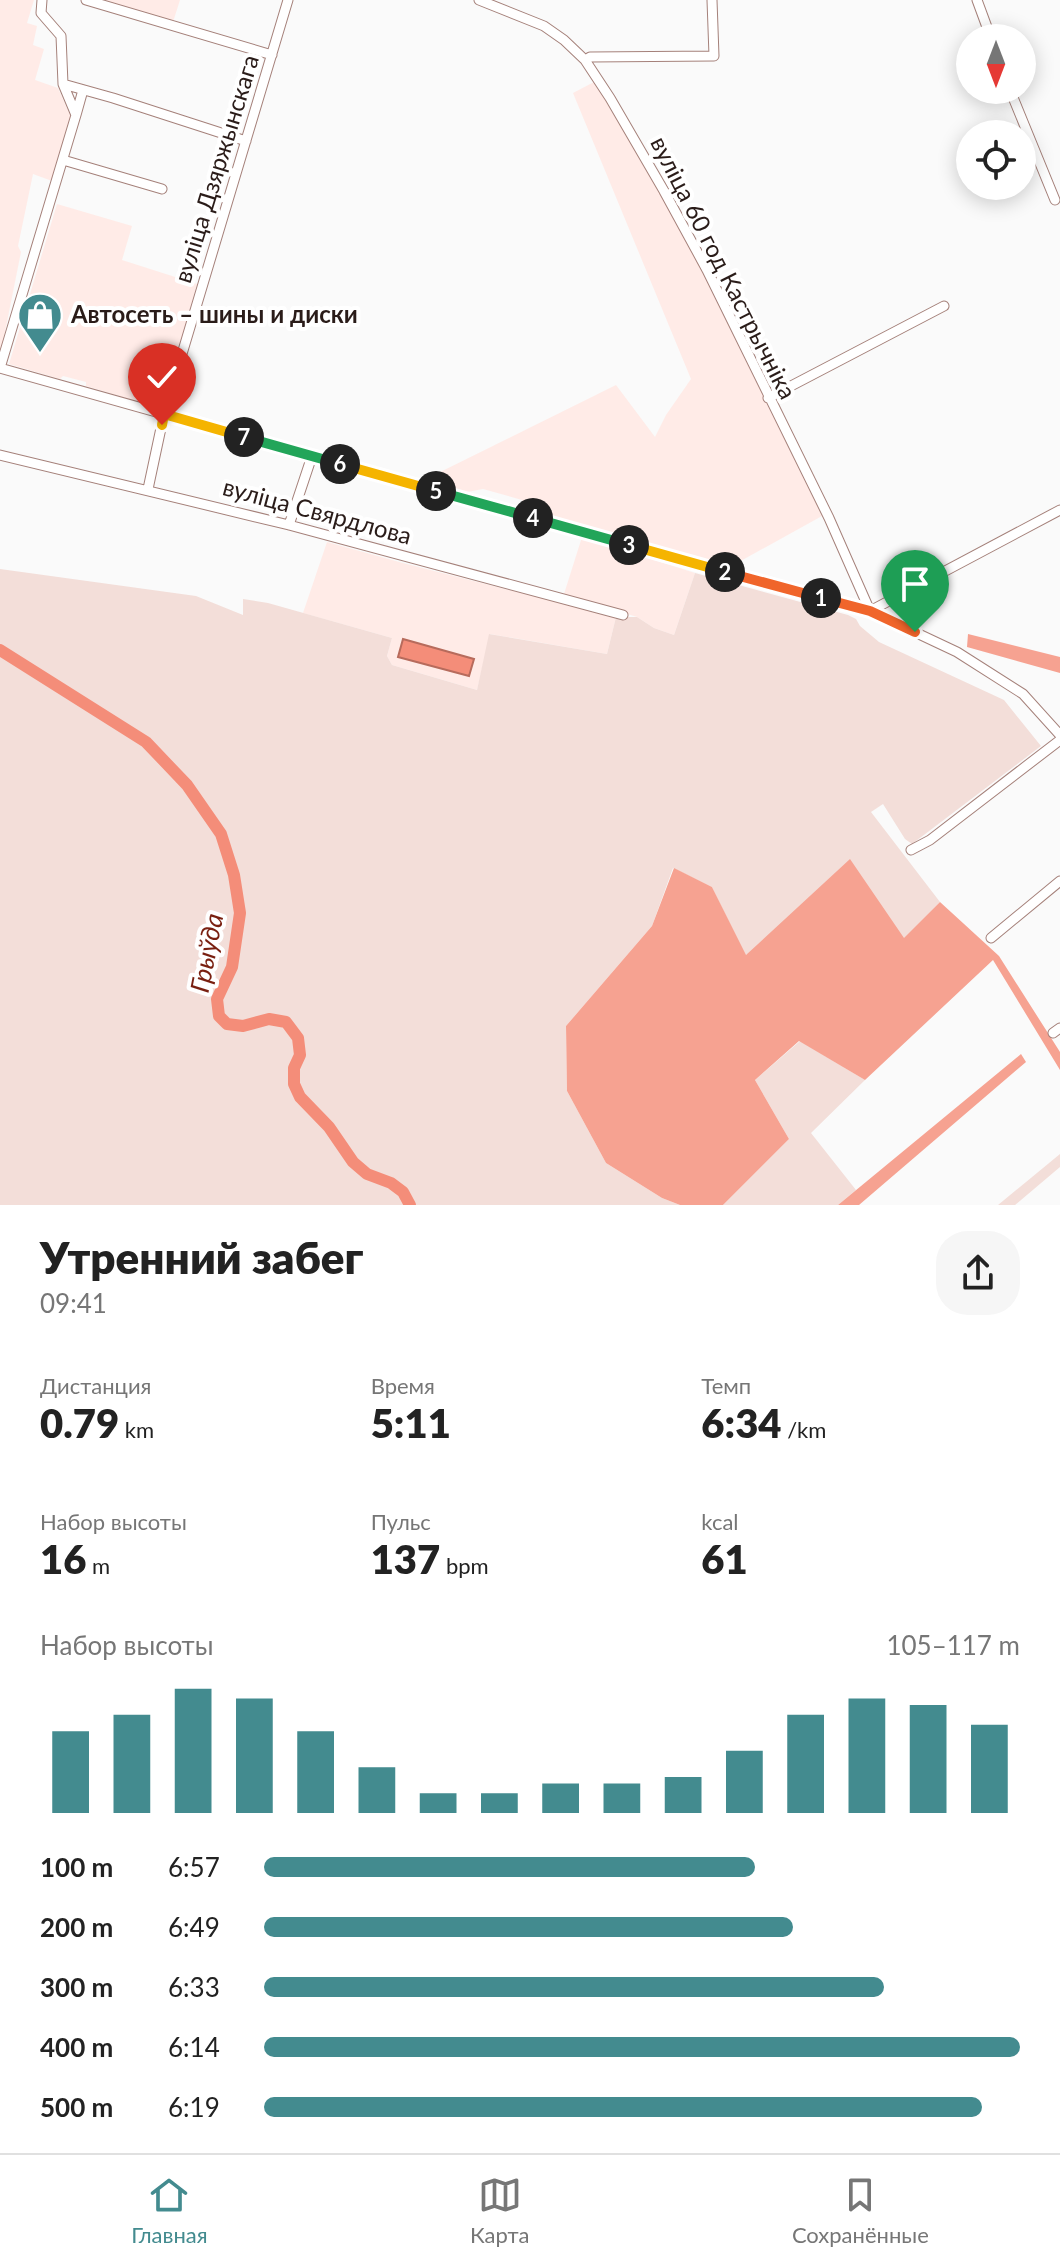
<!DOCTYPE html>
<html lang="ru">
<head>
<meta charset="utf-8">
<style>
	body { margin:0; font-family:Lato,sans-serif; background:#f6f6f6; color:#222; height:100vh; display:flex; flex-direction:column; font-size:30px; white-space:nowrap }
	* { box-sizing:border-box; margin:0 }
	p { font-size:26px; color:#767676 }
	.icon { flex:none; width:44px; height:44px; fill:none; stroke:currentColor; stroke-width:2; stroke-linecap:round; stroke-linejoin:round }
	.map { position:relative; height:1205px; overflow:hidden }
	.drawer { display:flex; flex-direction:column; background:#fff; flex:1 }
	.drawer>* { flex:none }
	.needle { width:52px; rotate:180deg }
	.controls { position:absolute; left:956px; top:24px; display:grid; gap:16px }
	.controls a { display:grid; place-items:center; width:80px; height:80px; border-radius:50%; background:#fff; box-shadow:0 4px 20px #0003; font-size:40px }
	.pin { position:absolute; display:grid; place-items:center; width:68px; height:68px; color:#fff; margin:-82px -34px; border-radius:50% 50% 50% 0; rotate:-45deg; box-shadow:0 0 8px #0007 }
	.pin .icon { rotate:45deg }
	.km { position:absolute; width:40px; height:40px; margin:-20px; border-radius:50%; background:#222; color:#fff; font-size:22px; line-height:40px; text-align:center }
	.round { display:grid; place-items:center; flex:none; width:84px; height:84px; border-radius:32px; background:#f6f6f6 }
	.overview { display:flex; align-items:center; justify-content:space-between; height:136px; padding:0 40px }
	h1 { font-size:44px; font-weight:800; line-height:60px }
	.figures { display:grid; grid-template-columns:repeat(3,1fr); gap:12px; height:136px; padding:8px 40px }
	.figures div { display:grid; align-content:center }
	.figures b { font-size:40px; font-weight:800 }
	.figures small { font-size:22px; font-weight:400 }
	.figures p { font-size:22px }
	.chart { height:224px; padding:16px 40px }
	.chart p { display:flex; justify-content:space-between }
	.chart svg { width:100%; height:144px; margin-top:8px; stroke:#438b8f; stroke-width:6 }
	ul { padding:0 40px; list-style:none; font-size:26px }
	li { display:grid; grid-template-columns:128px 96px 1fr; align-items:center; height:60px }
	li i { height:20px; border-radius:10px; background:#438b8f }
	.tab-bar { display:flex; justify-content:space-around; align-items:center; height:112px; border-top:2px solid #e0e0e0; background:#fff; font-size:22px; color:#767676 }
	.tab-bar a { display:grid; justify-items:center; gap:4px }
	.tab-bar .on { color:#438b8f }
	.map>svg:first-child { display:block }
	.built { fill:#ffebe7 }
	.green { fill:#f3ded9 }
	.forest { fill:#f6a291 }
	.water { fill:#f48d79; stroke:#b76b5c; stroke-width:2 }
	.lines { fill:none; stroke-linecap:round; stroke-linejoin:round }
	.river { stroke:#f48d79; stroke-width:12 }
	.minor-casing { stroke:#a5817a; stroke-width:11 }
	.minor { stroke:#fff; stroke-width:9 }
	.split-1-casing { stroke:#fff; stroke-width:16 }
	.split-2-casing { stroke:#fff; stroke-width:16 }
	.split-3-casing { stroke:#fff; stroke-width:16 }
	.split-4-casing { stroke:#fff; stroke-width:16 }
	.split-5-casing { stroke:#fff; stroke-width:16 }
	.split-6-casing { stroke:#fff; stroke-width:16 }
	.split-7-casing { stroke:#fff; stroke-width:16 }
	.split-8-casing { stroke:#fff; stroke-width:16 }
	.split-1 { stroke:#f0652b; stroke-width:10 }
	.split-2 { stroke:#f0652b; stroke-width:10 }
	.split-3 { stroke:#f5b400; stroke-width:10 }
	.split-4 { stroke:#22a559; stroke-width:10 }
	.split-5 { stroke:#22a559; stroke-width:10 }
	.split-6 { stroke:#f5b400; stroke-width:10 }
	.split-7 { stroke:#22a559; stroke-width:10 }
	.split-8 { stroke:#f5b400; stroke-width:10 }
	.labels { text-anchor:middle; stroke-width:8; stroke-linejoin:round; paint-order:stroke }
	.street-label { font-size:24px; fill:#2a1c19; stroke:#fff }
	.poi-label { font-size:24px; font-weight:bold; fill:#2a1c19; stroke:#fff; text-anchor:start }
	.water-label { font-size:26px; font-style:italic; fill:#791f10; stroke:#fff }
</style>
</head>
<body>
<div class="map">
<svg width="1060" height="1205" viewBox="0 0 1060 1205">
	<rect width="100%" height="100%" fill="#fafafa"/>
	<path class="built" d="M0 0H34L27 23 37 26 33 45 44 49 35 80 58 88 70 115V122L52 181 33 174 18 246 21 252 0 357Z
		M99 0H180L173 22Z
		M594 82 663 196 696 258 822 516 728 568 706 564 528 509 522 500 483 489 467 492 424 480 616 385 655 437 666 415 691 379 573 93Z
		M57 204 132 226 122 260 197 284 163 404 156 407 86 386V382L63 376 60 379 9 364Z
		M582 537 695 573 674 635 654 628 637 617 564 594Z
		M327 542 403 563 616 617 607 654 490 634 477 690 392 665 387 656 392 638 303 613Z"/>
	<path class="green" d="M0 569 196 596 243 615V599L268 603 392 638 387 656 392 665 477 690 489 634 607 654 616 617H637L654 628 674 635 695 573 848 615 856 619 860 626 879 642 1004 700 1041 746 912 844 905 839 883 804 871 812 940 902 904 939 745 955 712 887 673 868 652 926 566 1026 567 1091 606 1163 662 1198 680 1205H0Z
		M800 1041 865 1080 811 1133 856 1190 838 1205H723L789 1139 755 1080Z
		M1060 1154V1167L1015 1205H998Z"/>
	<path class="forest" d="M968 634 1060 657V673L967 647Z
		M850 859 904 938 940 902 999 956 1060 1052V1070L993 960 865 1080 799 1041 755 1080 789 1139 723 1205H680L662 1198 606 1163 567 1091 566 1026 652 926 674 868 712 887 746 955Z
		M1021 1054 1026 1062 859 1205H838Z"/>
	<path class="water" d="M403 639 474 659 469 676 398 657Z"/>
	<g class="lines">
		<path class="river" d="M0 650 146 742 187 785 221 834 234 875 240 913 232 967 217 999 219 1016 227 1024 243 1026 269 1019 286 1022 298 1038 300 1055 294 1068V1084L300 1097 329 1127 353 1162 367 1174 391 1183 403 1192 410 1205"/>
		<g class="minor-casing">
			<path id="minor" d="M86 0 272 55
				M479 0 544 26 564 40 585 60 610 98 664 191 707 270 829 518 870 611
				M977 0 991 38
				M585 60 590 57 714 56 712 0
				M63 84 113 98 246 141
				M1010 90 1055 200
				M76 115 83 90
				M63 160 162 189
				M0 368 728 573 870 611 957 652 1023 694 1060 735
				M0 368 76 115 63 84 61 36 41 13 42 0
				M768 398 944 306
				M0 455 289 525 623 615
				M148 489 164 414 288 0
				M289 525 312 456
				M870 611 1060 510
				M911 850 930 840 1060 740
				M991 938 1060 881
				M1053 1033 1060 1028"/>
		</g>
		<use href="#minor" class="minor"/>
	</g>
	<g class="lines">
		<g class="split-1-casing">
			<path id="split-1" d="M821 598 870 611 915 632"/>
		</g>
		<g class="split-2-casing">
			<path id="split-2" d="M725 572 821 598"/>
		</g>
		<g class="split-3-casing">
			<path id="split-3" d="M629 545 725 572"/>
		</g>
		<g class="split-4-casing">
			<path id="split-4" d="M533 518 629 545"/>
		</g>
		<g class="split-5-casing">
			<path id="split-5" d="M436 491 533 518"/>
		</g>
		<g class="split-6-casing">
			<path id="split-6" d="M340 464 436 491"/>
		</g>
		<g class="split-7-casing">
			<path id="split-7" d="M244 437 340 464"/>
		</g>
		<g class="split-8-casing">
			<path id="split-8" d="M162 425 164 414 244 437"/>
		</g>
		<use href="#split-1" class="split-1"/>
		<use href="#split-2" class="split-2"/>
		<use href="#split-3" class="split-3"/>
		<use href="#split-4" class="split-4"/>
		<use href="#split-5" class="split-5"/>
		<use href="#split-6" class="split-6"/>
		<use href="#split-7" class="split-7"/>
		<use href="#split-8" class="split-8"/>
	</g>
	<defs>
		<g id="shop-pin" transform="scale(2.3)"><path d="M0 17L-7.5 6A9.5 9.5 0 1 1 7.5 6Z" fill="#438b8f" stroke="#fff"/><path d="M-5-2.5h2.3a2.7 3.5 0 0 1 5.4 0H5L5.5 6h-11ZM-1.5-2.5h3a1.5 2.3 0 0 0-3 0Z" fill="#fff"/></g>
	</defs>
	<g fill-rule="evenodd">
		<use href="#shop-pin" x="40" y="315"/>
	</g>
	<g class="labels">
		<g class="street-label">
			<text transform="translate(217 169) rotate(-73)" y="8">вуліца Дзяржынскага</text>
			<text transform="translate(723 268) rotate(63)" y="8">вуліца 60 год Кастрычніка</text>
			<text transform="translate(317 512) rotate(15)" y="8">вуліца Свярдлова</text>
		</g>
		<g class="poi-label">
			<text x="71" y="323">Автосеть – шины и диски</text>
		</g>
		<g class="water-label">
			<text transform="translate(207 953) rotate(-79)" y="9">Грыўда</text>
		</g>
	</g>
</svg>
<div class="controls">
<a><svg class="needle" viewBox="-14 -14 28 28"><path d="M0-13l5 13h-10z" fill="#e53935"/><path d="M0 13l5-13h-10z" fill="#767676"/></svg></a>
<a><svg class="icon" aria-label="locate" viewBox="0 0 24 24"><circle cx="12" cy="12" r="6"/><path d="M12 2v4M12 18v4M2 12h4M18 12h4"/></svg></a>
</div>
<div class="pin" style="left:915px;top:632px;background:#1e9e55"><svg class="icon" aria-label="arrive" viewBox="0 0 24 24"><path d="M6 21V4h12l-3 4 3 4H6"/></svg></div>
<div class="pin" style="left:162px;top:425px;background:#d93025"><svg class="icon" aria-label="check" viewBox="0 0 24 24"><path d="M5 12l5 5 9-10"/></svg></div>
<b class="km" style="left:821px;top:598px">1</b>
<b class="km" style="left:725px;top:572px">2</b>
<b class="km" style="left:629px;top:545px">3</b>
<b class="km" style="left:533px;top:518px">4</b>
<b class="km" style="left:436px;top:491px">5</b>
<b class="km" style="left:340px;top:464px">6</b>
<b class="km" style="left:244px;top:437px">7</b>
</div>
<section class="drawer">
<div class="overview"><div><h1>Утренний забег</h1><p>09:41</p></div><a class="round"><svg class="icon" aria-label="share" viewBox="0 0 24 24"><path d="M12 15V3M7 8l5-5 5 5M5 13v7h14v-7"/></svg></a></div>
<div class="figures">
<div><p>Дистанция</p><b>0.79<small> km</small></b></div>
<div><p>Время</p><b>5:11</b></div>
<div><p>Темп</p><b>6:34<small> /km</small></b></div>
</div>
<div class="figures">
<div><p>Набор высоты</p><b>16<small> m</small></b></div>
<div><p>Пульс</p><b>137<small> bpm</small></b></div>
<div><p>kcal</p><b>61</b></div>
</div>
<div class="chart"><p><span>Набор высоты</span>105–117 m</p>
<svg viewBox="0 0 160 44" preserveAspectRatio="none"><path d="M5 44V19M15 44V14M25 44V6M35 44V9M45 44V19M55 44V30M65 44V38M75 44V38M85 44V35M95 44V35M105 44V33M115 44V25M125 44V14M135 44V9M145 44V11M155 44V17"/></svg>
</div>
<ul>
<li><b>100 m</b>6:57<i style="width:65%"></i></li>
<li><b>200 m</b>6:49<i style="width:70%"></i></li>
<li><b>300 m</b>6:33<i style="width:82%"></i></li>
<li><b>400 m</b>6:14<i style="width:100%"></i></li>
<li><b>500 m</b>6:19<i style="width:95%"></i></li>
</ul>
</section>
<nav class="tab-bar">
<a class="on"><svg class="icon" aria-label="home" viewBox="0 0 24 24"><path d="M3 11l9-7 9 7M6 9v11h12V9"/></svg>Главная</a>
<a><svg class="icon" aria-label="map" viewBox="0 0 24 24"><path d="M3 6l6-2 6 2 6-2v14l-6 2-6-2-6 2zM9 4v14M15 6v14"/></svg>Карта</a>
<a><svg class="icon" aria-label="saved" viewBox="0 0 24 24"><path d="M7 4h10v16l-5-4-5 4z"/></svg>Сохранённые</a>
</nav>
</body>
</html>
